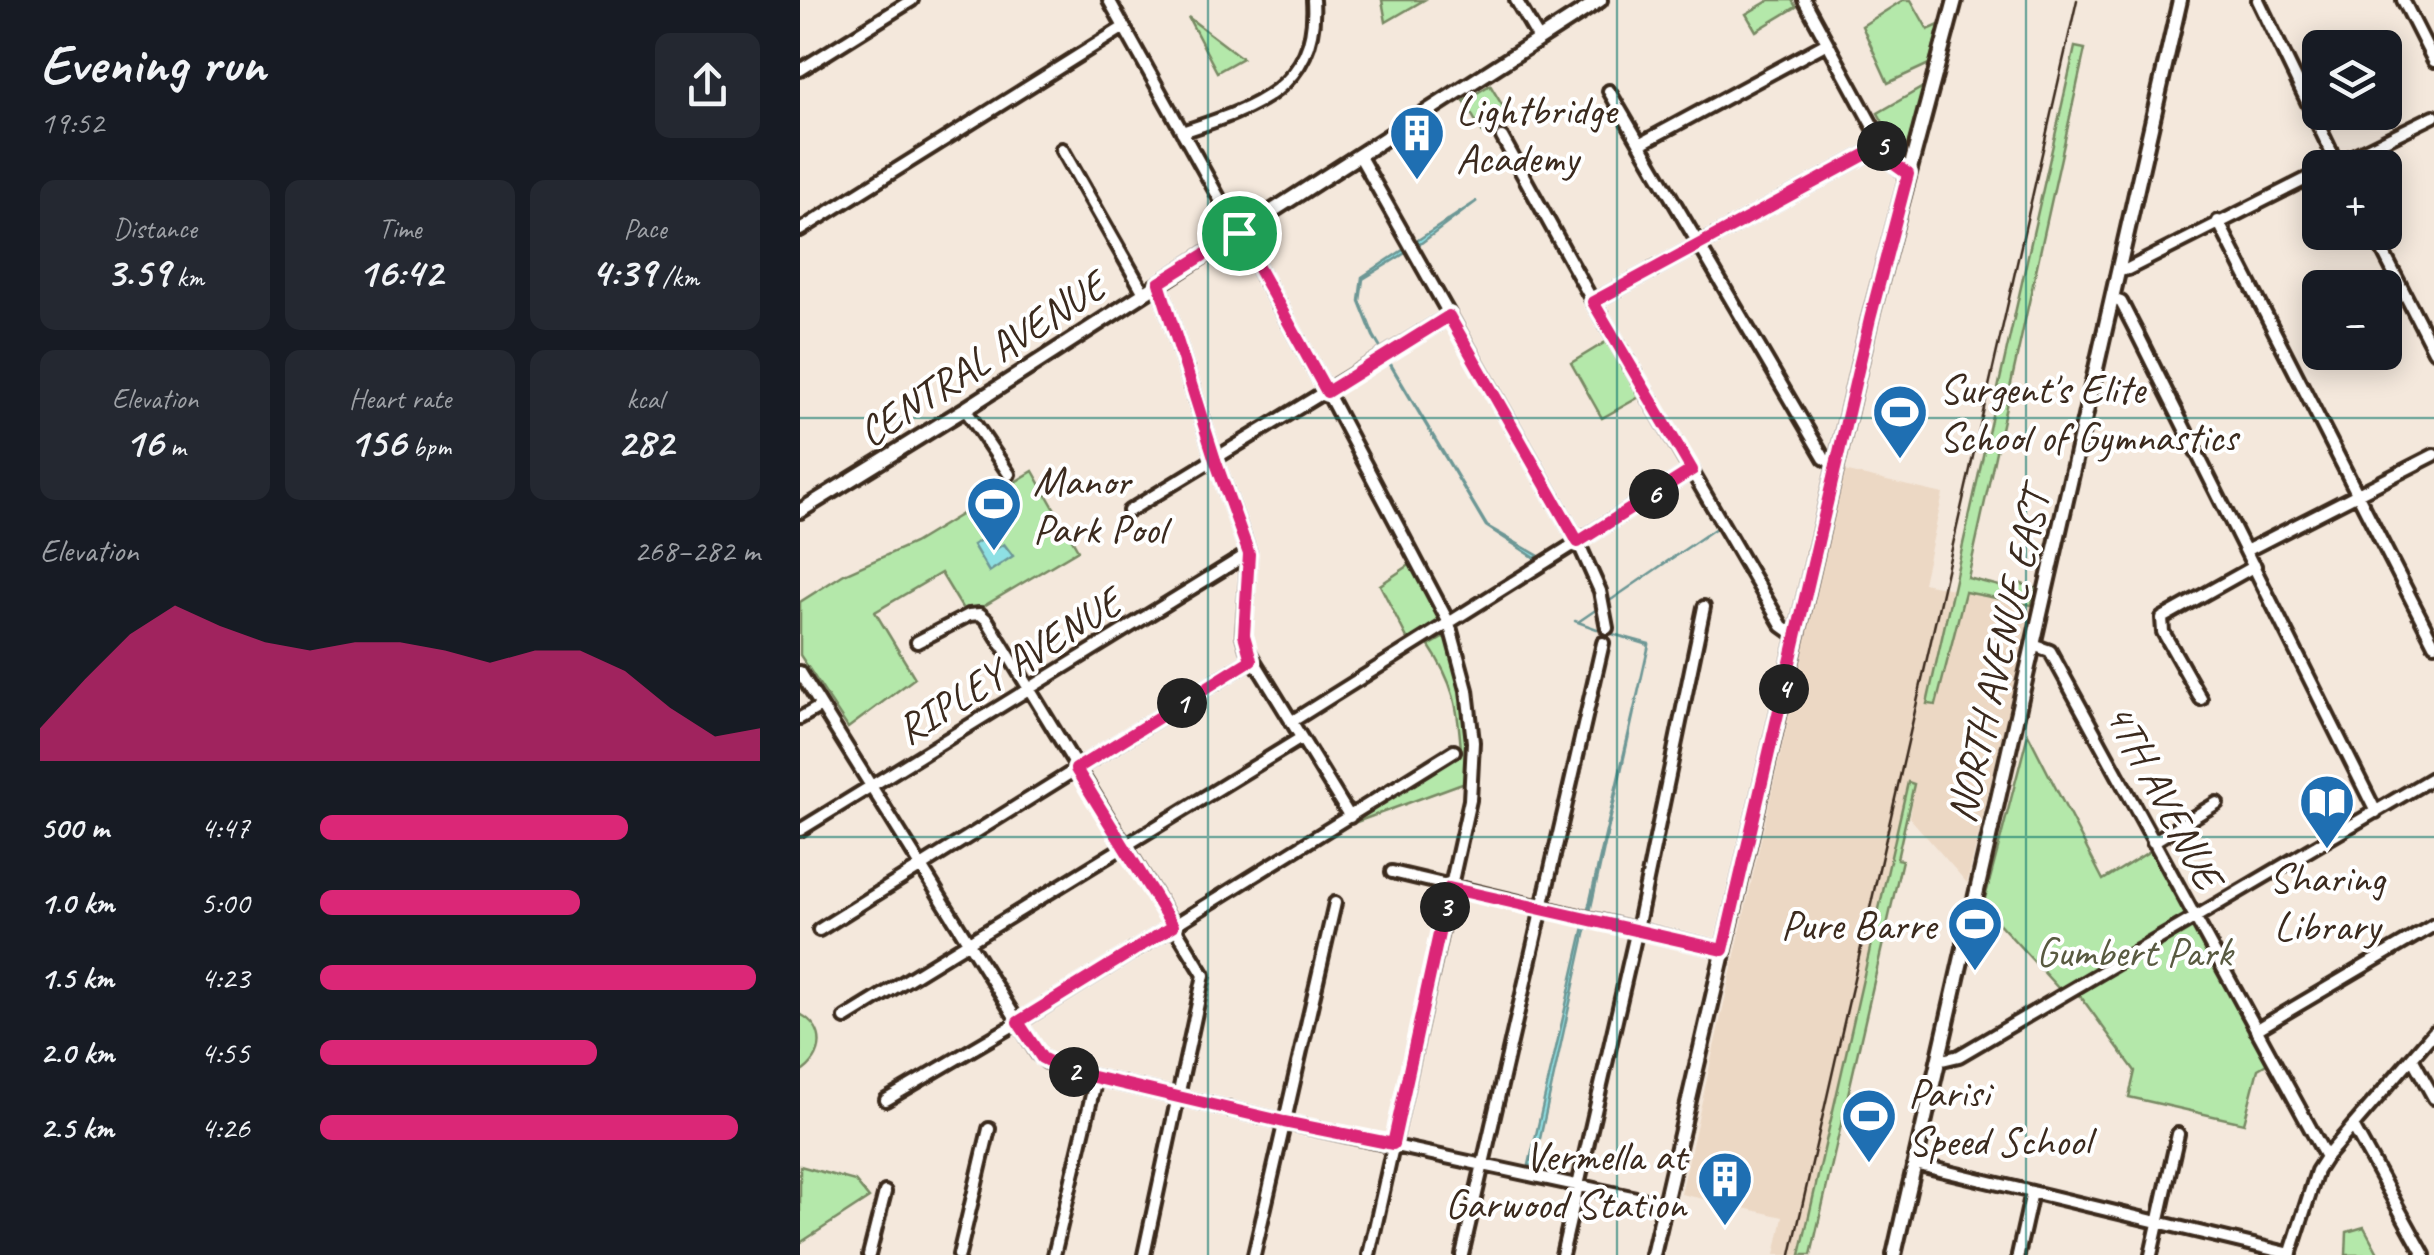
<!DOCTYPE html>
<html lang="en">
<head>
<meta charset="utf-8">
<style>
	body { margin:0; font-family:Caveat,sans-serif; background:#242831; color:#f1f3f6; height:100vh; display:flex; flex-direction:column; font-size:38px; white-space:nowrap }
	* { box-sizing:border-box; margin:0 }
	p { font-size:32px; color:#9ea1a6 }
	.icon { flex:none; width:55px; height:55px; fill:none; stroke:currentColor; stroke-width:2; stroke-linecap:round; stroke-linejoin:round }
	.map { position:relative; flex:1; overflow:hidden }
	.drawer { display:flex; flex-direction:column; background:#171b24; width:800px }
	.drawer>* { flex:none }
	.buttons { position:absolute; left:1502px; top:30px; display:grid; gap:20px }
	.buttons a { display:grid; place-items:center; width:100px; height:100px; border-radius:15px; background:#171b24; box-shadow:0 5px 25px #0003; font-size:50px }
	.pin { position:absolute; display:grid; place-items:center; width:85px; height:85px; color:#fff; margin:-42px; border:5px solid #fff; border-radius:50%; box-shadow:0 2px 10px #0007 }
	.km { position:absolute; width:50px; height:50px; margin:-25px; border-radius:50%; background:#222; color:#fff; font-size:28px; line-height:50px; text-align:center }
	.round { display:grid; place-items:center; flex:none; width:105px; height:105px; border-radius:15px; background:#242831 }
	.headline { display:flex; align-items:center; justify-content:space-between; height:170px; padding:0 40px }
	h1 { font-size:55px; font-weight:700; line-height:75px }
	.stats { display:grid; grid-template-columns:repeat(3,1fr); gap:15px; height:170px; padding:10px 40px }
	.stats div { display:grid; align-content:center; border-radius:15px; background:#242831; text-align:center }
	.stats b { font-size:42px; font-weight:700 }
	.stats small { font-size:28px; font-weight:400 }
	.stats p { font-size:28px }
	.chart { height:280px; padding:20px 40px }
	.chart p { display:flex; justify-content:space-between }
	.chart svg { width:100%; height:180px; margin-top:10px; fill:#db2777; opacity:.7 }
	ul { padding:0 40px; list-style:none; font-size:32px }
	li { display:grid; grid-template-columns:160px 120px 1fr; align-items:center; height:75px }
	li i { height:25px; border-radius:12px; background:#db2777 }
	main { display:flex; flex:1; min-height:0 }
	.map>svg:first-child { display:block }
	.built { fill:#ecd8c4 }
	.green { fill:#b4e8aa; stroke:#788964; stroke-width:2.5 }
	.water { fill:#8ee0e4; stroke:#6d9795; stroke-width:2.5 }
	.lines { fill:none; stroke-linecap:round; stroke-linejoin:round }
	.stream { stroke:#6d9795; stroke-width:2.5 }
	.minor-casing { stroke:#3b2a1e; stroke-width:18 }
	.major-casing { stroke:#3b2a1e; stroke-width:20 }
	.minor { stroke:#fff; stroke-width:10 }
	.major { stroke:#fff; stroke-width:12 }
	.rail { stroke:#3b2a1e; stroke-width:2.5 }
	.route-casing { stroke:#fff; stroke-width:20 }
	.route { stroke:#db2777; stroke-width:12 }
	.grid { fill:none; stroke:#0f766e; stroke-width:2.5; stroke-opacity:0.55 }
	.labels { text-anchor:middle; stroke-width:8; stroke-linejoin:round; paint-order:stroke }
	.poi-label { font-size:42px; fill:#3b2a1e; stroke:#fff; text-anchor:start }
	.street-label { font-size:42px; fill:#3b2a1e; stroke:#fff }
	.park-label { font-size:42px; fill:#595a41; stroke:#fff }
</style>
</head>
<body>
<main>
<section class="drawer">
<div class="headline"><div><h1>Evening run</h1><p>19:52</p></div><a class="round"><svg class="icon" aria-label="share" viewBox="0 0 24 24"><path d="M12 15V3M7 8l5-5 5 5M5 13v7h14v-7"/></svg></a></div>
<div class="stats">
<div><p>Distance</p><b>3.59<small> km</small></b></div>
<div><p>Time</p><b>16:42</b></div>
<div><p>Pace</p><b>4:39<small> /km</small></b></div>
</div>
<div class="stats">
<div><p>Elevation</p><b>16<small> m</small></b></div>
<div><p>Heart rate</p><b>156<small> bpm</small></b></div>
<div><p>kcal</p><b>282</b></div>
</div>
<div class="chart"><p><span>Elevation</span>268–282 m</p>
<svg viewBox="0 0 160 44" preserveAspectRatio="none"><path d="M0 44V36L10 24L20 13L30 6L40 11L50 15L60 17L70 15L80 15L90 17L100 20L110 17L120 17L130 22L140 31L150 38L160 36V44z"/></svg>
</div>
<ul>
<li><b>500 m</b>4:47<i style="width:70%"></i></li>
<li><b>1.0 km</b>5:00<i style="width:59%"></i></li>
<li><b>1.5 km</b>4:23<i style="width:99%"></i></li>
<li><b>2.0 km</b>4:55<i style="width:63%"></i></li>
<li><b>2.5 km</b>4:26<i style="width:95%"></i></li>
</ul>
</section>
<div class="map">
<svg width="1634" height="1255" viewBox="0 0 1634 1255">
	<rect width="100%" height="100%" fill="#f4e8dc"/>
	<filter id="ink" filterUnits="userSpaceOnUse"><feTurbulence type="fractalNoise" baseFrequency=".01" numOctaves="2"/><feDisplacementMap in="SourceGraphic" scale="20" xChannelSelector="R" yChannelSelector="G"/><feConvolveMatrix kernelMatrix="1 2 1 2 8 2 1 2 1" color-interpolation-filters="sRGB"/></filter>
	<g filter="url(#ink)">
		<path class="built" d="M1044 471 1143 494 1123 583 1234 605 1167 883 1109 817 1114 784 1001 1255H975L983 1217 881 1194Z"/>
		<path class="green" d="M582 0H624L586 22Z
			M970 0H992L996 7 956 31 946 14Z
			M1103 0H1111L1128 30 1139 25 1129 64 1088 83 1062 26Z
			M388 17 442 58 417 72Z
			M1275 47 1285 49 1168 578 1203 587 1219 583 1235 588 1232 605 1165 592 1136 705 1127 704Z
			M690 85 710 118 683 134 664 101Z
			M1125 86 1105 153 1100 154 1078 113Z
			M809 340 841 396 802 418 771 363Z
			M233 471 278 550 167 616 141 573 75 612 115 678 48 728 0 655V602L44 574 114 543Z
			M611 564 641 620 608 640 580 585Z
			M646 636C663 683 669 732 665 782L551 824 661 750C658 707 654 683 629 646Z
			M1228 734 1303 880 1355 848 1475 1059 1458 1069 1444 1123 1329 1097 1335 1071 1281 997 1266 986 1259 989 1183 906Z
			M1108 782 1114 784 1097 859 1102 860 1011 1255H1000Z
			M0 1014C27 1028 25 1057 0 1073Z
			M0 1166 55 1181 69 1198 0 1243Z
			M1564 1227 1579 1255H1546L1547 1232Z"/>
		<path class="water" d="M677 201 620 244 563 279 560 301 574 336 687 526 739 556 735 558 686 526 573 336 559 301 562 277Z
			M184 538 194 550 204 544 213 556 189 572 173 545Z
			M809 633 849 644 734 1166 729 1165 849 645Z"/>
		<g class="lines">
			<path class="stream" d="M808 602 916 528
				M775 621 797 629
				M778 622 797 609"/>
			<g class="minor-casing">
				<path id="minor" d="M309 0 527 392 649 623 667 690 673 742 670 800 569 1255
					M716 0 739 39
					M1004 0 1083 145 1094 164 1107 175
					M1458 0 1539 168
					M1603 0 1634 61
					M0 70 112 0
					M809 91 1024 458 1036 466
					M382 132C452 109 519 88 513 0
					M702 137 793 302 982 626 996 636
					M840 144 1027 43
					M262 149 344 293
					M559 155 778 542 800 591 807 628
					M1528 168 1634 116
					M1418 221 1634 644
					M0 230 324 27
					M1573 232 1634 351
					M1318 271 1328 269 1520 172
					M359 283 415 460 449 553 443 635 447 649 550 817
					M1312 299 1321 302 1337 333 1576 812
					M793 302 1083 145
					M165 409 209 474
					M329 511 649 316
					M1446 551 1634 455
					M117 642 169 615 180 614 187 620 404 975 344 1255
					M1233 645 1250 651 1526 1157
					M0 672 238 1054 247 1062 268 1071 488 1123 864 1204
					M1401 699 1363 632 1362 618 1455 566
					M0 718 21 706
					M491 722 892 470
					M0 830 449 553
					M1353 842 1417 803
					M592 872 923 950
					M19 930 451 660
					M45 1018 501 738
					M1456 1030 1634 925
					M1612 1058 1634 1098
					M1138 1061 1159 1056 1634 777
					M86 1100 219 1022 654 751
					M1553 1126 1624 1255
					M1115 1164 1491 1254
					M69 1255 85 1192
					M159 1255 189 1129
					M254 1255 296 1078
					M454 1255 535 903
					M662 1255 803 643
					M762 1255 837 929 904 607
					M1218 1255 1232 1192
					M1351 1255 1378 1134
					M1490 1255 1517 1171 1526 1157 1634 1032"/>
			</g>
			<g class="major-casing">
				<path id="major" d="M0 511 165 409 800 0
					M853 1255 1070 319 1155 0
					M1094 1255 1380 0"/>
			</g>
			<use href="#minor" class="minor"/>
			<use href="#major" class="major"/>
			<path class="rail" d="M991 1255 1277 0"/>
		</g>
	</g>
	<g class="lines" filter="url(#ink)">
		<g class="route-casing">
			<path id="route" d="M1083 145 1094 164 1108 174 1070 319 923 950 649 888 593 1144 484 1122 268 1071 242 1058 218 1022 373 926 276 769 451 660 444 635 449 554 415 460 359 283 439 233 527 392 649 316 778 542 892 470 793 302Z"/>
		</g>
		<use href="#route" class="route"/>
	</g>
	<path class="grid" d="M408 0V1255M817 0V1255M1226 0V1255M0 418H1634M0 837H1634"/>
	<defs>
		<g id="building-pin" transform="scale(2.875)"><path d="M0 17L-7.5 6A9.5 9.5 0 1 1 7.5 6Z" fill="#1f6fb2" stroke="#fff"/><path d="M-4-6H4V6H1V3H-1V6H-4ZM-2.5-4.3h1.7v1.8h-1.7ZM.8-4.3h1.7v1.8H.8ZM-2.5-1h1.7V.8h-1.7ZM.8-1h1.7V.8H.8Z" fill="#fff"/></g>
		<g id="stadium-pin" transform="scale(2.875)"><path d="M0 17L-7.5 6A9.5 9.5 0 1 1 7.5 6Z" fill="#1f6fb2" stroke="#fff"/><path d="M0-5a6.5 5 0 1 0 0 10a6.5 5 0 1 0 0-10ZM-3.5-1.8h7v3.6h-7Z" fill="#fff"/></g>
		<g id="library-pin" transform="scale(2.875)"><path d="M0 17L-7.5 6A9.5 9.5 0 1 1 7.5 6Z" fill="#1f6fb2" stroke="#fff"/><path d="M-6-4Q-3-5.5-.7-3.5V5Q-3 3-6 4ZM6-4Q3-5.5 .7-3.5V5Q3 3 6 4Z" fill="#fff"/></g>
	</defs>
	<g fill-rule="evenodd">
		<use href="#building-pin" x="617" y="133"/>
		<use href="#stadium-pin" x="1100" y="412"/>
		<use href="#stadium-pin" x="194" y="504"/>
		<use href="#library-pin" x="1527" y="802"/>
		<use href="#stadium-pin" x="1175" y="924"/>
		<use href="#stadium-pin" x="1069" y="1116"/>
		<use href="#building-pin" x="925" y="1179"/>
	</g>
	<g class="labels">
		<g class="poi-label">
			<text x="656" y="124">Lightbridge<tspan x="656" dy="48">Academy</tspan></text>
			<text x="1139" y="403">Surgent's Elite<tspan x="1139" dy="48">School of Gymnastics</tspan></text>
			<text x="233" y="495">Manor<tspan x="233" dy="48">Park Pool</tspan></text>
			<text x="1527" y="892" text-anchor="middle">Sharing<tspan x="1527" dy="48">Library</tspan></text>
			<text x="1136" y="939" text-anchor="end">Pure Barre</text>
			<text x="1108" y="1107">Parisi<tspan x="1108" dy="48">Speed School</tspan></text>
			<text x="886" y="1170" text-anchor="end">Vermella at<tspan x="886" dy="48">Garwood Station</tspan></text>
		</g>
		<g class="street-label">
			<text transform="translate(181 358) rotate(-33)" y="15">CENTRAL AVENUE</text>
			<text transform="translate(1197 656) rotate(-77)" y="15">NORTH AVENUE EAST</text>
			<text transform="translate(208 665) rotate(-32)" y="15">RIPLEY AVENUE</text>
			<text transform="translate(1365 795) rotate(62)" y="15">4TH AVENUE</text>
		</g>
		<g class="park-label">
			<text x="1334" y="966">Gumbert Park</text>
		</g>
	</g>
</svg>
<div class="buttons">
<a><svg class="icon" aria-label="layers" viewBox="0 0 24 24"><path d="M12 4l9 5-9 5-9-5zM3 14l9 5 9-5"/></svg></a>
<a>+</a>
<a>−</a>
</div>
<div class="pin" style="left:439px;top:233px;background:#1e9e55"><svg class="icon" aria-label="arrive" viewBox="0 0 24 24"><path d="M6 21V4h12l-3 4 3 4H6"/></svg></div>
<b class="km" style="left:382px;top:703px">1</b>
<b class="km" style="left:274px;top:1072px">2</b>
<b class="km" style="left:645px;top:907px">3</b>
<b class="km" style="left:984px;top:689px">4</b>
<b class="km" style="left:1082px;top:146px">5</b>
<b class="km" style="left:854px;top:494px">6</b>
</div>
</main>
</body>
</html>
